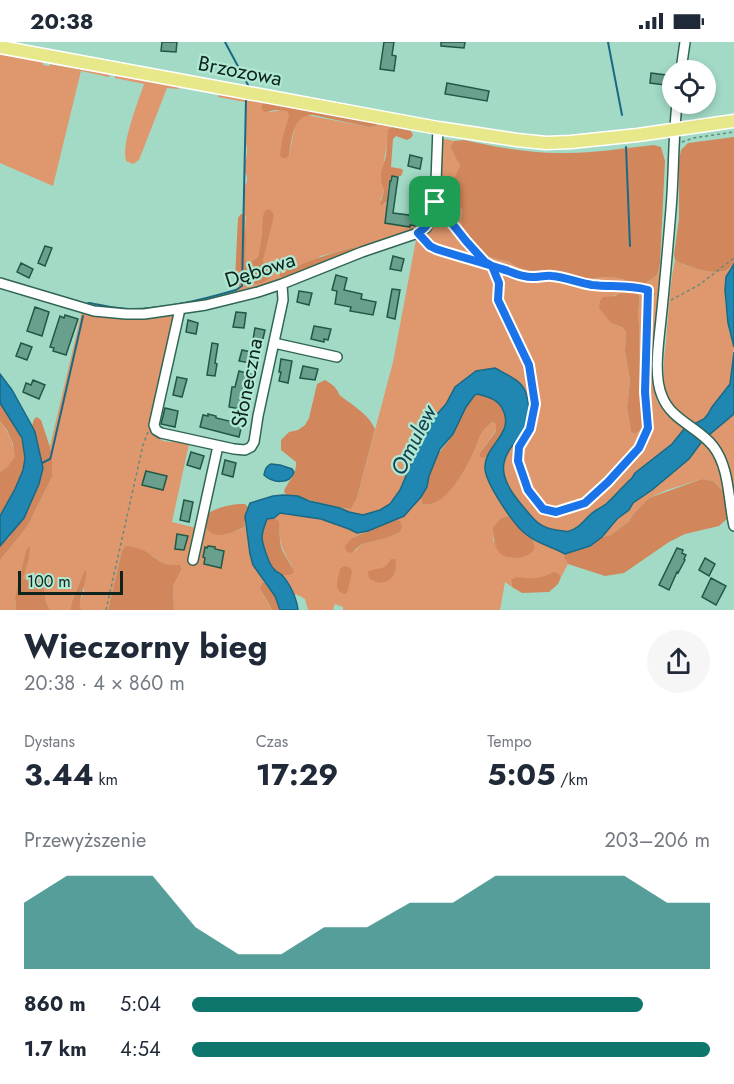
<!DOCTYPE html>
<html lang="pl">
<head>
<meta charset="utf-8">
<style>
	body { margin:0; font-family:Jost,sans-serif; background:#f6f6f7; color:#1f2937; height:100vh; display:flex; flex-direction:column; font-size:22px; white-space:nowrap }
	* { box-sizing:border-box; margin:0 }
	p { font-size:20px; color:#747a83 }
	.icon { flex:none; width:33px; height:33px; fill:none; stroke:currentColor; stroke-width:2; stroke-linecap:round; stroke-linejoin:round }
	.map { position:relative; height:568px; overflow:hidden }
	.panel { display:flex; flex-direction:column; background:#fff; flex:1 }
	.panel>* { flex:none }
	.buttons { position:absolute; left:662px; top:18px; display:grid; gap:12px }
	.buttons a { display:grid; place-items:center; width:54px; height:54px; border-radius:50%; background:#fff; box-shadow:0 3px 9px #0003; font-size:30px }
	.scale { position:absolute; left:18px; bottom:15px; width:105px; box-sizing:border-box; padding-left:6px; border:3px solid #0d231c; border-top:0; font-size:16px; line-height:21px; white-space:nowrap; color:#0d231c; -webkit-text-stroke:4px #afe8d3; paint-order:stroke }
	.pin { position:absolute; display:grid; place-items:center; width:51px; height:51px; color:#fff; margin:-26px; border-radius:12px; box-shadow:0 3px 9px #0006 }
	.round { display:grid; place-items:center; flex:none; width:63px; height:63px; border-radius:32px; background:#f6f6f7 }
	.overview { display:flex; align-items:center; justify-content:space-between; height:102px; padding:0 24px }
	h1 { font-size:33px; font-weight:700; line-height:45px }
	.figures { display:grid; grid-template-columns:repeat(3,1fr); gap:9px; height:102px; padding:6px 24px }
	.figures div { display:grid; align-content:center }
	.figures b { font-size:30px; font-weight:700 }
	.figures small { font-size:16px; font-weight:400 }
	.figures p { font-size:16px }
	.chart { height:168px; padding:12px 24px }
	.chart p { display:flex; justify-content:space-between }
	.chart svg { width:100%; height:108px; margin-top:6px; fill:#0f766e; opacity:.7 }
	ul { padding:0 24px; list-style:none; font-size:20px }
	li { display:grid; grid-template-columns:96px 72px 1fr; align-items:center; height:45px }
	li i { height:15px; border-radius:8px; background:#0f766e }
	.status { display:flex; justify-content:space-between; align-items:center; height:42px; padding:0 30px; background:#fff; direction:ltr }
	.status svg { height:16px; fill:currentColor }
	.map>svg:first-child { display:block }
	.green { fill:#df976d; fill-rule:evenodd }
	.forest { fill:#d1875b }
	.water { fill:#1f87b1; stroke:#1a6984; stroke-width:1.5 }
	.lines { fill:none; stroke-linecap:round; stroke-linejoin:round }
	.stream { stroke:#1a6984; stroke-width:2 }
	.building { fill:#69a08d; stroke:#215747; stroke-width:1.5 }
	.minor-casing { stroke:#306554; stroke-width:12 }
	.major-casing { stroke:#fff; stroke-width:15 }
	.path { stroke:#628c7d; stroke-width:1.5; stroke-dasharray:3 3; stroke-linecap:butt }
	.minor { stroke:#fff; stroke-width:9 }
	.major { stroke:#e6e889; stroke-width:12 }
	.route-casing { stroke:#fff; stroke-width:12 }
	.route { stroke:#1a73e8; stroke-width:8 }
	.labels { text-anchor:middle; stroke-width:4.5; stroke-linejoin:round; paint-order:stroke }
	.street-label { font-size:21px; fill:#0d231c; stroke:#afe8d3 }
	.water-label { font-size:22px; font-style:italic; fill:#153e50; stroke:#afe8d3 }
</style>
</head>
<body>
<div class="status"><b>20:38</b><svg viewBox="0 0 49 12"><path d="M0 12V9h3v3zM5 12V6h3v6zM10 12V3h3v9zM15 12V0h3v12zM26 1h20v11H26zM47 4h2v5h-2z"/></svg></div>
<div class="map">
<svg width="734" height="568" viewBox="0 0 734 568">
	<rect width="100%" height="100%" fill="#a2dac6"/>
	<path class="green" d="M0 12 43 20V23L50 24V22L110 32 109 35 81 29 53 144 0 121Z
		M115 33 179 45V47L167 46 139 118 133 122 126 119C121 102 138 60 144 42L115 36Z
		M219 52 265 61H263L270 70 282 68 287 69 289 74V113L295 83 298 78 306 73 369 85 377 84V82L392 85H391C387 97 386 108 384 119 382 133 388 146 380 158L384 162 387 159 386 165H387L385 181 409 185 410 183 422 185 355 210 354 205 321 214 283 237 256 247 234 253 233 251 236 249 239 244 244 243 246 239H250L253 241 270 231 263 219 274 172 270 167 262 191 258 215 252 219H245L246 175 244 172V145L247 140V134L244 129V120L246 118C247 113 248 104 245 101V60L218 55Z
		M445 97 454 99 450 105 460 124 451 155 463 168 461 176 493 216 509 220 518 225 530 229 542 228 589 237 605 235 618 236 636 241H646L657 233 660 222 653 344 658 361 669 372 684 385V387L672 402 635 431 632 436C623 444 615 454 606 462 601 466 595 468 591 472 585 477 582 483 574 487 569 491 563 489 556 488 537 485 533 476 521 462 512 451 501 436 504 421 508 399 529 395 528 369 528 363 528 356 526 351 522 339 505 331 494 326L455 345 446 362 432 378 428 389 414 415 400 448 390 462 380 468 363 473 349 470 340 466 351 467 357 456 393 320 416 198 433 183 441 98ZM636 248C644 259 635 269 639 282L640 343 643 370V386L635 392 631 390 627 366 630 338 625 309 626 290 622 285 611 281 609 255Z
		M675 218C684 224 706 230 717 230 721 230 727 228 731 226L726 235 725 258 729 290 733 297 734 305 731 342 712 365 708 372 704 377 694 382C682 374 672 366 667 352 660 332 666 307 667 287 669 264 670 241 675 218Z
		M82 269 169 273 173 275 175 277 157 393 163 399 171 400 173 399 189 402 172 480 196 486 188 518 191 521 204 481 224 493 243 486 245 481 253 523 265 541 262 542 260 547 272 568H174L173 544 182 527 180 523H170L161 520 153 514 122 509 108 568H83L80 566 79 562 84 549V529L72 560 70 568H50L46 560 42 543 23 536 29 504 26 507 15 555 16 568H0V518L27 485 52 435V411L50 404Z
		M734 372V459L707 394Z
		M0 379C9 390 13 402 16 416L7 425 0 430Z
		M492 380 496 382V388L480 411 484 416 488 414 485 426 501 461 509 474 501 476 493 485V498L501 512 511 516 522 515 534 505 533 497 565 512 564 516 568 522 561 535 558 531C550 530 546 535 538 537 530 538 520 538 511 538L512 545 505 540 500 568H343V565L335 562 333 568H308L305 557 296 552 294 555 282 533H290L292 524C280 505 280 501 279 479L274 476 280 471C302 472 337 480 357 491L368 489 352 496 355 509 362 502 387 496 400 490V480L395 478 404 474 421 455 422 462C443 468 465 428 473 412 476 406 477 400 480 394 483 388 487 384 492 380Z
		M703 398C718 417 719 427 724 450L713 439 702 437 667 448 649 456 635 470 628 480 611 493 602 495 617 477 629 468 633 461 661 441 689 417Z"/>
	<path class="forest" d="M266 60 376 81 377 84 369 85 313 73C292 73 292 97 289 113L286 116H282L280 113 282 98 289 74 287 69 276 68 264 70 262 67V63Z
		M392 85 411 89 413 93 411 96 407 98 396 94 393 97 391 125 402 127 403 129 401 134 391 135 388 146 387 159 382 163 380 162 384 149 381 139V131L386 114 388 88Z
		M734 95V222C722 238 695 226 680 221L675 218 674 213 679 176V119L681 108 688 101Z
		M464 98C497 105 531 112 566 111 595 111 625 106 654 103L661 105 665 119 660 222 657 233 646 241H636L618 236 605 235 589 237 542 228 530 229 517 225 509 220 493 216 485 212 467 194 462 184 461 176 463 168 451 155 449 148 460 124 450 105 454 99Z
		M270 167 274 172 273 178 263 219 270 231V235L264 240 255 242 248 238 244 243 239 244 236 240 235 236 238 176 241 172H245L246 199 245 218 248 220 252 219 258 215 262 191 263 174 265 169Z
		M355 205 356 208 283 237 280 234V232C304 220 328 212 355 205Z
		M629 247 636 248C644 259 635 269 639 282L640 343 643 370V386L635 392 631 390 627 366 630 338 625 309 626 290 622 285 611 281 599 266 600 259 603 255 615 254Z
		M325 338C328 340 334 343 336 347 341 353 336 350 342 355 354 364 369 373 375 387L357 456 351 467C329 465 308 456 286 453L284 449C288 439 297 433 296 420L281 408V398L289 390 298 388 305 383 309 376 317 342Z
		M477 352C489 355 499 358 504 370 505 372 507 377 507 379 506 391 494 404 488 414L484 416 480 415V411L496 389V382L492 380C487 384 483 388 480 394 477 400 476 406 473 412 465 428 444 468 422 462L421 455C427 443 429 431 434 419 439 409 447 402 453 392 461 379 464 361 477 352Z
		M0 361C8 373 17 385 22 398 32 425 12 451 0 474V430L7 425 15 415 13 402 7 388 0 379Z
		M37 375 41 378 52 411V435L27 485 0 518V504L10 494 39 442 35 390 32 384 34 377Z
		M702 437 713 439 724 450 729 475 719 484 685 492 669 500 624 531 605 534 568 522 564 516 565 512 590 505 602 495 611 493 628 480 635 470 649 456Z
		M239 462H245L248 465C244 472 246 479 244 485 237 488 228 493 221 493 207 494 197 478 212 469 220 465 230 463 239 462Z
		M509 474 521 488 533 497C533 499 535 504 534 507 530 517 510 518 502 513 494 507 493 494 493 485L501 476Z
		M274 476 279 479C280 488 279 499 282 508 286 516 291 522 294 530L290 533H282L273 526 268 517 262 496 263 486 267 477Z
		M395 478 400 479 402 484 400 490 387 496 362 502 351 511 346 509 345 504 352 496Z
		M29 504 30 505 29 516 23 536 25 537C33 535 37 538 43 543L46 560 50 568H16L15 555 26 507Z
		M126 504 134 505 145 509 161 520 170 523H180L182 527 173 544 174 568H108L122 509Z
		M391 517H395C400 535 384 548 369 536L368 530C379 524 384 530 391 517Z
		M344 524 349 525 352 529 348 548 346 552C332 550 338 537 340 527Z
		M84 529H86C87 542 79 554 80 566L83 568H70L72 560Z
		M553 530 558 531 561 535 558 542 549 550 522 551 512 545 511 538 516 535C532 537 538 538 553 530Z
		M262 541H265L275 554 280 568H272L269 562 260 547Z"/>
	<path class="water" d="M734 222V305L728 281 725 248 726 235Z
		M734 310V372L703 398 689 417 652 448 633 461 629 468 617 477 602 495 590 504 565 512C553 505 538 502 527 493 515 485 486 442 485 427 483 404 515 392 503 368 498 357 488 355 477 352L474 354 466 365 453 392 440 407 429 434 427 445 421 455 404 474 368 489 357 491 349 487 321 477 280 471 274 476 267 477C265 483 262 489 262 496 263 503 269 523 274 527 277 531 279 530 282 533 290 542 297 557 298 568H280L275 554 253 523 250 512 245 474 250 461 273 454 283 453 298 454 309 459 340 466 349 470 363 473 380 468 390 462 400 448 414 415 428 389 432 378 446 362 455 345 476 329 495 326C505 332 522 338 526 351 531 366 529 381 520 394 513 403 506 410 504 421 501 436 512 451 521 462 533 476 537 485 556 488 563 489 568 491 574 487 582 483 585 477 591 472 595 468 601 466 606 462 615 454 623 444 632 436L635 431 672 402 684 387 704 377 708 372 712 365 730 342Z
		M0 332 12 348 32 384 35 390 43 426 39 442 24 476 0 504V474L15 447 23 428 25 416 22 396 0 361Z
		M271 422 280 423 292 427 294 430C290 443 272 441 264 433 265 428 266 424 271 422Z"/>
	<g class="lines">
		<path class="stream" d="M225 0 248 43
			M608 0 622 73
			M626 105 630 204
			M86 262 89 261C102 263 117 267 130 267 166 267 201 258 236 248L242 244 246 57
			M42 421 50 417 51 414 83 274"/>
	</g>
	<path class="building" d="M162 0H177L176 10 161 9Z
		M384 0H394L392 13 396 14 394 29 380 27Z
		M441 0H465L464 6 441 4Z
		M651 31 666 33 665 43 650 41Z
		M447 41 489 49 487 59 445 52Z
		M410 113 422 116 420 127 408 124Z
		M392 134 398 135 393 171 417 174 416 184 410 183V185L385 181 390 139H391Z
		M45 204 52 206 45 224 38 221Z
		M393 214 404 217 401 229 390 227Z
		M21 221 33 227 29 236 17 230Z
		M336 233 347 236 344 248 362 252 361 257 376 260 373 273 350 269 351 265 335 262 337 249 332 248Z
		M392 247 400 248 395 277 387 275Z
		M299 249 312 251 309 263 297 260Z
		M35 265 49 270 42 294 27 289Z
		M236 270 246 271 244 286 233 285Z
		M65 273 78 277 66 313 53 309 54 306 50 305 60 274 64 276Z
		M188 278 198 281 196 292 186 290Z
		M314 284 331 287 328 298 324 297V300L311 297Z
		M255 286 265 288 261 305H259L255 322 239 319 242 308 251 310Z
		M21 301 32 305 27 318 16 314Z
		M212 301 218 302 215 321 217 322 215 334 207 333Z
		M281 317 292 319 288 341 279 339 281 330H279Z
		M303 324 318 327 315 338 300 336Z
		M239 329 253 333 251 341 247 340 244 357 242 356 240 367 229 365 232 345H235Z
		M177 335 187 337 182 355 173 353Z
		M33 338 45 343 39 357 23 350 26 341 31 343Z
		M165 366 178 369 175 385 161 382Z
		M208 372 216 374V376L242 382 239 395 200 385 203 373 208 374Z
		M191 410 204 414 200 427 187 423Z
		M225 418 236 421 233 435 222 432Z
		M146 429 167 434 163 448 142 443Z
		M184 458 193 460 189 480 180 478Z
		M177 492 188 494 184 508 175 507Z
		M208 504 215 505V507L224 509 221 526 204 522 205 516 203 515 205 505 207 506Z
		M677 506 683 508 682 511 686 513 684 517 685 518 678 531 677 530 669 548 659 543Z
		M705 516 715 522 709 534 699 528Z
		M711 536 726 544 716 563 702 555Z"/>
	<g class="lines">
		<g class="minor-casing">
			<path id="minor" d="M681 28 685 0
				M677 62C673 97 674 132 671 167 668 203 665 240 661 277 659 299 653 333 662 354 671 378 698 385 713 404 730 426 728 458 734 484
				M0 241 94 269 126 272H144L206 263 258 250 282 242 362 210 418 191 426 186 430 179 435 167 438 86
				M180 267 154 383 156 388 161 391 234 407 245 408 251 405 254 400 258 374 283 258 282 242
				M274 301 337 315
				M193 518 218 404"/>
		</g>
		<g class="major-casing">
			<path id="major" d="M0 5 438 86 517 98 546 101 571 100 638 93 734 79"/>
		</g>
		<path class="path" d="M682 100 693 96 734 90
			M443 171 454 182 466 199 485 220 492 224 499 241 498 258 529 323 535 362 530 387 519 405 517 419 528 448 543 467 556 470 585 461 608 440 639 406 648 386 645 350 648 248
			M424 198 436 207 489 223
			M494 224C504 227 514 232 525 235 538 237 550 232 563 236 574 239 582 242 595 243 616 245 636 242 655 253
			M671 258 699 243 734 216
			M106 568 143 403 148 390"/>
		<use href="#minor" class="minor"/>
		<use href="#major" class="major"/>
	</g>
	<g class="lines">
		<g class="route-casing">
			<path id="route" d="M435 160 466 199 485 220 492 224 499 241 498 258 529 323 535 362 530 387 519 405 518 419 528 448 543 467 556 470 585 461 608 440 639 406 648 386 645 350 648 248C629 243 611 245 592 243 578 241 566 235 552 234 543 233 533 237 524 234 517 233 510 229 502 227 480 220 458 214 436 207L430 204 418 191C430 183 433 175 435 160"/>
		</g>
		<use href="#route" class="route"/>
	</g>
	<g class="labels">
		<g class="street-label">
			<text transform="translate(240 29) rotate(11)" y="7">Brzozowa</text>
			<text transform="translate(260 228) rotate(-18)" y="7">Dębowa</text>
			<text transform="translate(247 341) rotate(-79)" y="7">Słoneczna</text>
		</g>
		<g class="water-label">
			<text transform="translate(413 398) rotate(-63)" y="8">Omulew</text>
		</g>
	</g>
</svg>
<div class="buttons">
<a><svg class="icon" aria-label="locate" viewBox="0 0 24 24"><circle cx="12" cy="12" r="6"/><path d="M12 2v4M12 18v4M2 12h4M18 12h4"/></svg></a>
</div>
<div class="scale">100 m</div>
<div class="pin" style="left:435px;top:160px;background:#1e9e55"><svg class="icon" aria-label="arrive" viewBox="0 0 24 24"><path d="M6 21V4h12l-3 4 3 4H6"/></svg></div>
</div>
<section class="panel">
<div class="overview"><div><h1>Wieczorny bieg</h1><p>20:38 · 4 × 860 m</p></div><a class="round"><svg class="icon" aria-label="share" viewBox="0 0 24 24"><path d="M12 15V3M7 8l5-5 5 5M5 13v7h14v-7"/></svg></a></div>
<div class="figures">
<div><p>Dystans</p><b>3.44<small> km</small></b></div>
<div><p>Czas</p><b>17:29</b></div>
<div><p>Tempo</p><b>5:05<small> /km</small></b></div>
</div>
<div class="chart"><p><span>Przewyższenie</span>203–206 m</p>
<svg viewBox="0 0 160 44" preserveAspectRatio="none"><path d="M0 44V17L10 6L20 6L30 6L40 27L50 38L60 38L70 27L80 27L90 17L100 17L110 6L120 6L130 6L140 6L150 17L160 17V44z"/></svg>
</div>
<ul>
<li><b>860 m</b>5:04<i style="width:87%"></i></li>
<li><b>1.7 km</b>4:54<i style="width:100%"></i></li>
</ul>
</section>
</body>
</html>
